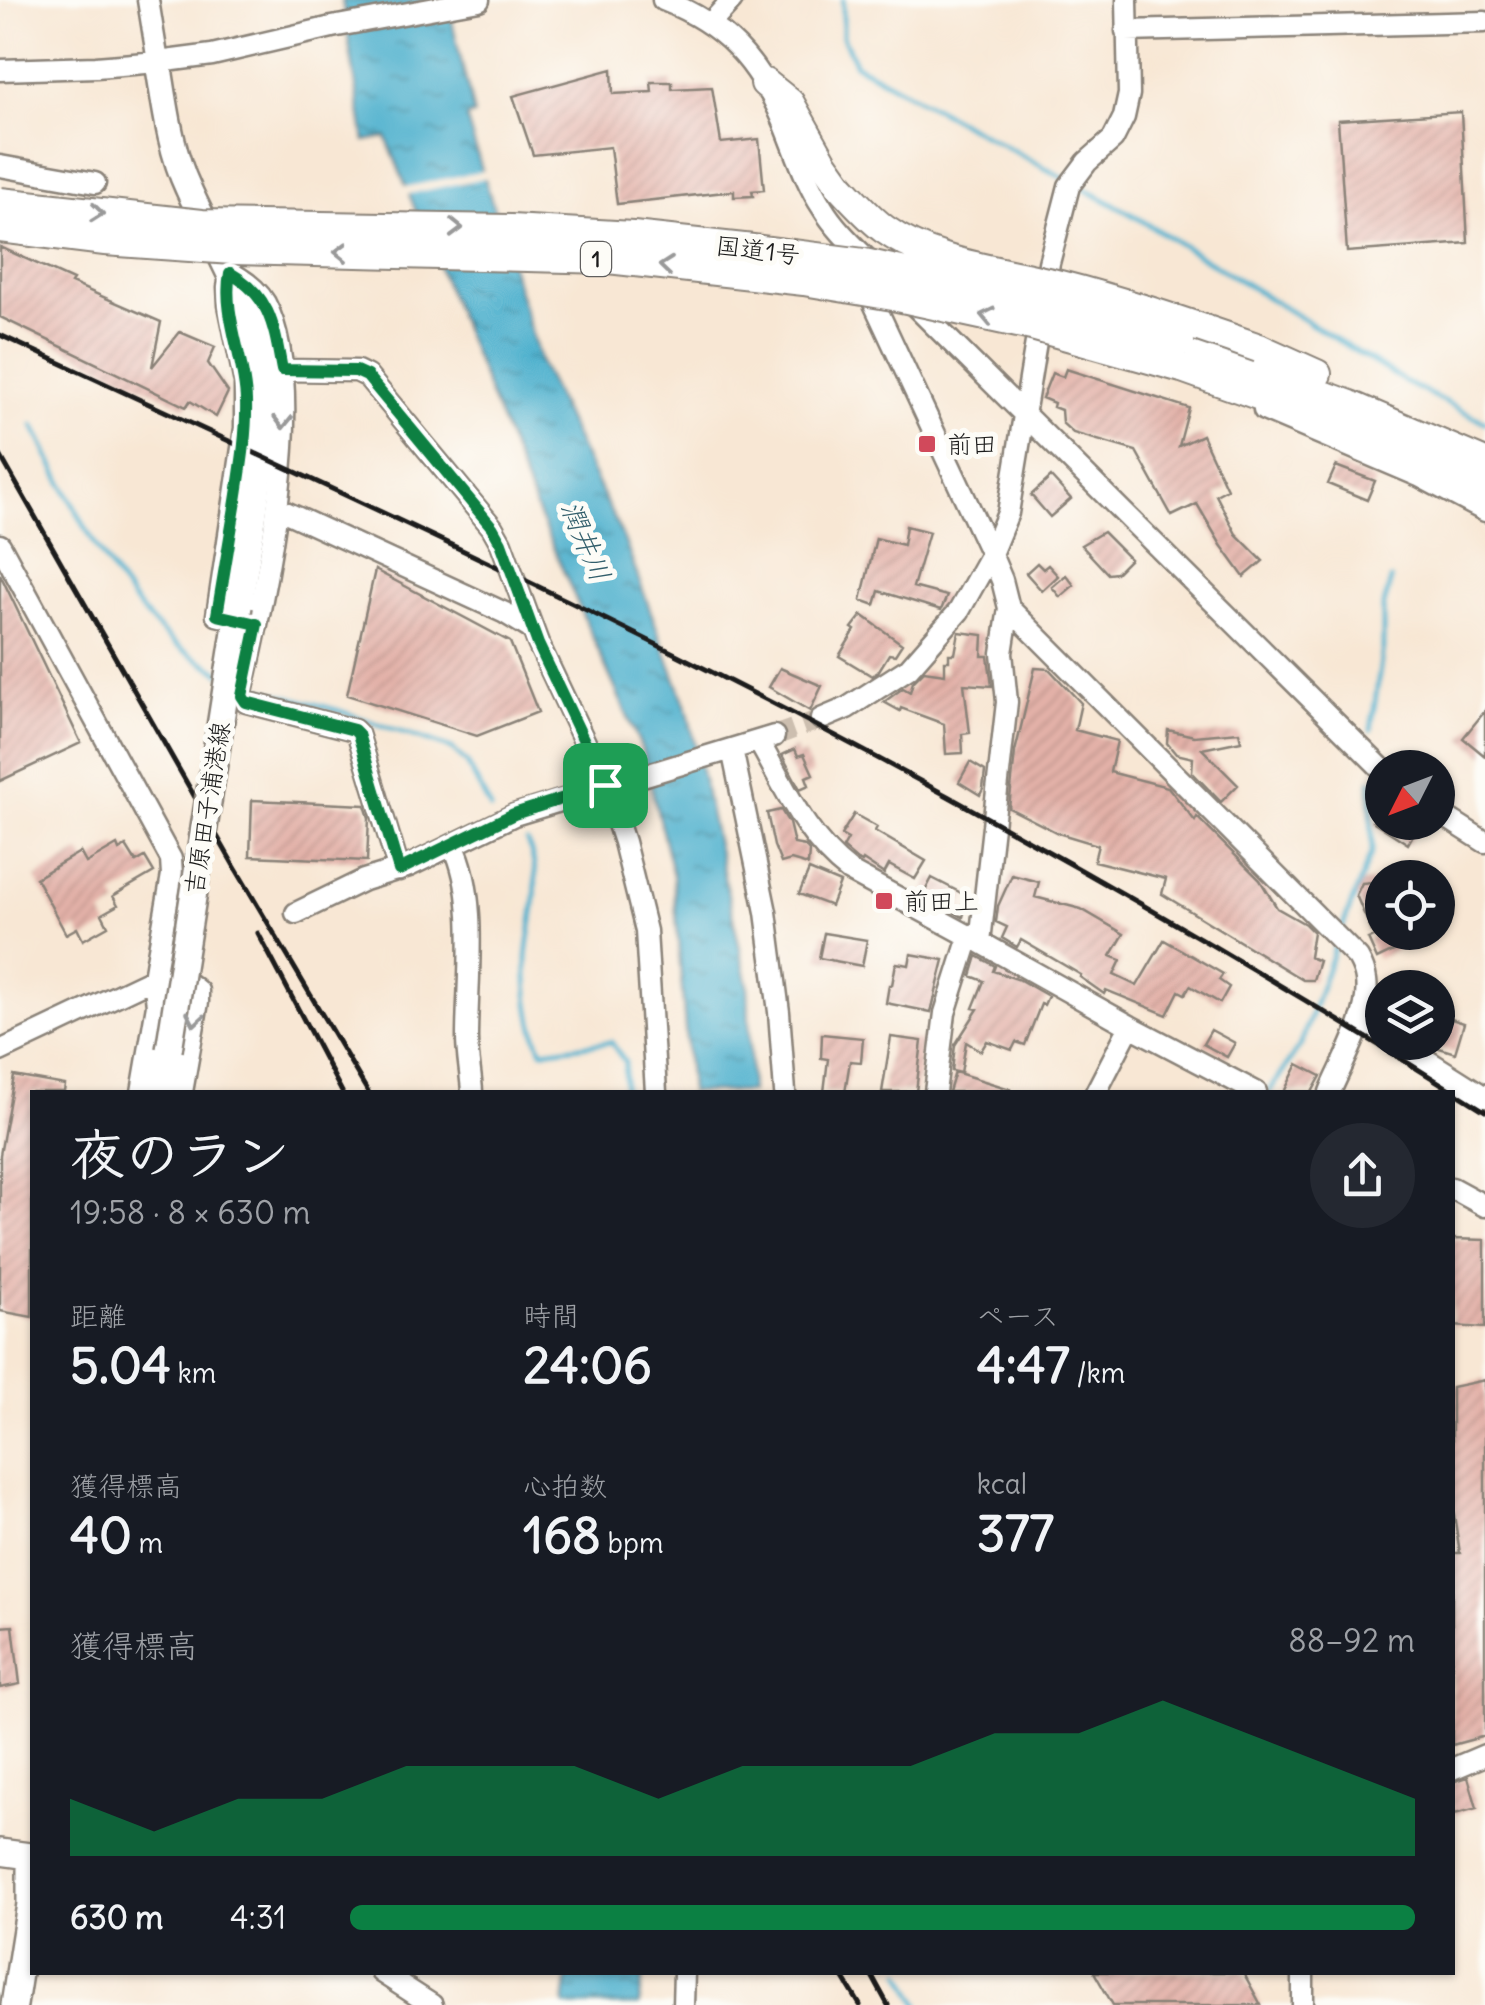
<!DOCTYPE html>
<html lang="ja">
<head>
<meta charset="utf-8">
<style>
	body { margin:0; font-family:Delius,"Klee One",sans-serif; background:#242831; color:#f1f3f6; height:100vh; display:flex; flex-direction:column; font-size:38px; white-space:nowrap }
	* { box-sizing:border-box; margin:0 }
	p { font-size:32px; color:#9ea1a6 }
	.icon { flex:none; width:55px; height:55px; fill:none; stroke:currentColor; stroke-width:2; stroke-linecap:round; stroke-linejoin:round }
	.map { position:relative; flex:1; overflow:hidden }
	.sheet { position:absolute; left:30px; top:1090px; width:1425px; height:885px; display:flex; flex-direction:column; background:#171b24; border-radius:0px; box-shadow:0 2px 8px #0004 }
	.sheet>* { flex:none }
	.needle { width:65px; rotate:228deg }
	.fabs { position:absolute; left:1365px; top:750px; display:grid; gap:20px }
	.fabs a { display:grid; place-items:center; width:90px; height:90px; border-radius:50%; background:#171b24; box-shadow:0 2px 8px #0004; font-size:50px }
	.pin { position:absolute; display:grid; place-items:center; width:85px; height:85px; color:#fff; margin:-42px; border-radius:20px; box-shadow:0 5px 15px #0006 }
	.round { display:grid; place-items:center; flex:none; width:105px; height:105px; border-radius:52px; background:#242831 }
	.overview { display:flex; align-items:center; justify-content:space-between; height:170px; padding:0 40px }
	h1 { font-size:55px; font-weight:800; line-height:75px }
	.stats { display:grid; grid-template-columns:repeat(3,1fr); gap:15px; height:170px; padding:10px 40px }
	.stats div { display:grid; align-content:center }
	.stats b { font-size:50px; font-weight:800 }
	.stats small { font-size:28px; font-weight:400 }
	.stats p { font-size:28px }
	.chart { height:280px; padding:20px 40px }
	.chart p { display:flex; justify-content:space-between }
	.chart svg { width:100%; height:180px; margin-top:10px; fill:#0b8043; opacity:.7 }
	ul { padding:0 40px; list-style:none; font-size:32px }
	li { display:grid; grid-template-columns:160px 120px 1fr; align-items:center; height:75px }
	li i { height:25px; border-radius:12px; background:#0b8043 }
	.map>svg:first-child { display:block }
	.water { fill:url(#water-ripples); stroke:#366675; stroke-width:2.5 }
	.pier { fill:#f8e7d4 }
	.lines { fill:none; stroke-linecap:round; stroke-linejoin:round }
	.stream { stroke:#4fb1ce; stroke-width:5 }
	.building { fill:url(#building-hatch) }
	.minor-tunnel { stroke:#ccbeaf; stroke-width:20; stroke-dasharray:20 10; stroke-linecap:butt }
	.minor-casing { stroke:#8a8278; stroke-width:25 }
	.major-casing { stroke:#8a8278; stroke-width:30 }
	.highway-casing { stroke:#8a8278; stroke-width:32 }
	.minor { stroke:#fff; stroke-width:20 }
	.major { stroke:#fff; stroke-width:25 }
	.highway { stroke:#fff; stroke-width:28 }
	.rail { stroke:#1c1c1c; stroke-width:5 }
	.major-bridge-casing { stroke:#8a8278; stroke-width:30; stroke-linecap:butt }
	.highway-bridge-casing { stroke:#8a8278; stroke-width:32; stroke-linecap:butt }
	.major-bridge { stroke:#fff; stroke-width:25 }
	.highway-bridge { stroke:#fff; stroke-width:28 }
	.oneway { stroke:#999 }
	.route-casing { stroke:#fff; stroke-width:20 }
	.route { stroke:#0b8043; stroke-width:12 }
	.poi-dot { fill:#d1495b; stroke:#fdfcf7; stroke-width:4 }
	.labels { text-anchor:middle; stroke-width:10; stroke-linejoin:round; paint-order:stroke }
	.shield { fill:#fdfcf7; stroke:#605f5e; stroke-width:2.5 }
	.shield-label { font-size:22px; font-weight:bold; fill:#1c1c1c }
	.street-label { font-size:25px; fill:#1c1c1c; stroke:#fdfcf7 }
	.poi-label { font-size:25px; fill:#1c1c1c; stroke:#fdfcf7; text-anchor:start }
	.water-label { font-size:28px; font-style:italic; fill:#335f6c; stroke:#fdfcf7 }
</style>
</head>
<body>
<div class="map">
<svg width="1485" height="2005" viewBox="0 0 1485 2005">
	<defs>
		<pattern id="water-ripples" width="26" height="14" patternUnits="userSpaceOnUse" patternTransform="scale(2.5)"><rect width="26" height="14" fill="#4fb1ce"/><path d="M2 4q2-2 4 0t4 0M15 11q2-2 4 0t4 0" fill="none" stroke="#418fa6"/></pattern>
		<pattern id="building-hatch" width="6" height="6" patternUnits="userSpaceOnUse" patternTransform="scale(2.5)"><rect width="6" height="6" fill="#e3b1a8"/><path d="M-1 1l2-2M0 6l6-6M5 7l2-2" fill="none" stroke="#c29890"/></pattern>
	</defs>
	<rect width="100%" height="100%" fill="#fdfcf7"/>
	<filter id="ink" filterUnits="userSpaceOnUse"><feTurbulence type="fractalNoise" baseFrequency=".01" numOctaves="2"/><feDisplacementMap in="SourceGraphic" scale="20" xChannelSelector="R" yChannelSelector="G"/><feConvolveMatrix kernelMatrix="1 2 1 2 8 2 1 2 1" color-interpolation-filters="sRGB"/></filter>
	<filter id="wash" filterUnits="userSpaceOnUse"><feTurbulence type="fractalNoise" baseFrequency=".0048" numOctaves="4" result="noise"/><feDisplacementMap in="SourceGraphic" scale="40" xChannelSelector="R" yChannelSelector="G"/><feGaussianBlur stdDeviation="2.25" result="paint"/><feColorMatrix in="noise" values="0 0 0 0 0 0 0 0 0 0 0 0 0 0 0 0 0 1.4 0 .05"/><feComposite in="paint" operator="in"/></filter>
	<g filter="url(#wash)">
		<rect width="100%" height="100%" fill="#f8e7d4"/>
		<path class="water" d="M342 0H447L474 115 466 117 542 367 625 542 688 712 748 985 751 1092H690L673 875 641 747 536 509 386 137 365 141Z
			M568 1973H644L639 2005H564Z"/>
		<path class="pier" d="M487 170 489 177 404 195 401 188Z"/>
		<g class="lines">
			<path class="stream" d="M843 0V37L856 65 1067 180
				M1077 185 1131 214 1409 384 1485 422
				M33 425C70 499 107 582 169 639 184 653 204 662 221 673
				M249 686 340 711 452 749 467 763 491 809
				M1371 730 1383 647V609L1391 580
				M527 842C545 880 530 919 527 958 526 990 529 1022 542 1051L611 1042 625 1062 624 1092
				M1341 931 1372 851 1371 781
				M1269 1092 1301 1044 1335 946
				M902 1972 919 2005
				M400 2005 401 2002"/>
		</g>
		<g id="blocks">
			<path class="building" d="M612 69 613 94 652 92 651 82H672V89L712 87 721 143 759 139 764 190 752 191 753 196 734 197V191L617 204 610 147 533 155 513 96Z
				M1461 112 1468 243 1347 252 1338 120Z
				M0 247 73 280 71 283 161 322 152 367 180 332 215 347 208 363 228 392 216 417 190 401 186 407 0 317Z
				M1066 369 1189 408 1179 446 1202 435 1227 489 1216 495 1236 534 1263 561 1244 577 1221 545 1197 504 1172 516 1136 451 1073 433 1062 423 1061 410 1053 407 1054 403 1042 398 1052 373 1063 377Z
				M1336 466 1375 481 1367 500 1328 484Z
				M1051 477 1071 499 1050 517 1031 495Z
				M906 526 929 532 913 587 947 596 941 610 879 591 875 605 861 600 876 538 903 545Z
				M1103 532 1130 559 1116 573 1108 574 1081 545Z
				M1037 563 1043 569 1048 565 1058 576 1042 591 1026 573Z
				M375 570 510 642 538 712 477 736 347 695Z
				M0 574 81 743 0 781Z
				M1066 575 1074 585 1060 597 1052 587Z
				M862 615 902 644 895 655 889 654 878 672 872 676 839 656 855 630 852 628Z
				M959 632 983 635 982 656H988L992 686 964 684 970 733 962 734 963 753 946 754 944 724 901 708 900 711 884 702 903 688 910 692 913 682 924 671 945 674V661H949V654H955Z
				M780 668 822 686 810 711 769 687Z
				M1035 668 1049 669 1081 703 1075 730 1117 741 1110 772 1168 787 1195 821 1197 817 1260 880 1277 908 1305 924 1313 932 1309 957 1319 961 1313 980H1303L1162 894 1166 879 1094 861 1098 845 1058 833 1009 808 1015 752Z
				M1485 711V756L1463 738Z
				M1168 730 1194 736 1239 732 1241 741 1202 749 1238 785 1221 802 1192 772 1193 758 1176 754 1167 743Z
				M795 749 798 756 804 754 813 774 806 777 809 785 800 789 782 755Z
				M970 762 985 771 983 789 980 795 959 782Z
				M252 800 365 805 369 818 367 861 250 856Z
				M781 810 789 823 794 844 805 846 809 851 808 865 791 860 781 863 774 846 767 813Z
				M854 814 877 827 875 831 926 861 915 879 889 865 884 874 863 860 862 862 857 860 843 848 848 839 841 835Z
				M1374 822H1420L1408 844Z
				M117 845 119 850 126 846 136 862 145 857 154 872 113 896 118 905 102 914 108 926 83 940 77 928 66 934 36 878 80 852 86 863Z
				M809 870 840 883 831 906 799 894Z
				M1012 875 1039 882 1035 897 1081 909 1124 934 1111 956 1121 960 1114 975 1137 986 1164 940 1223 974 1219 980 1229 987 1220 1003 1190 986 1185 994 1179 991 1167 1015 1106 990 1104 994 1080 977 1081 975 1021 940 1017 947 1002 938 1007 927 996 922 998 906Z
				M932 878 967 896 961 907 965 909 963 917 923 895Z
				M1372 882 1382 911V932H1388L1396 950 1377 959 1368 939 1374 937 1356 895 1362 883Z
				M824 933 867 940 862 966 819 958Z
				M911 954 944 960 931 1012 886 1003 889 985H892L896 963 909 965Z
				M977 956 995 966 993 971 1020 980 1048 996 1044 1005 1041 1004 1025 1045 1016 1042 1012 1050 987 1041 981 1051 966 1042 961 1073 952 1071 955 1045 978 1009 973 1008 984 981 971 976Z
				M1445 1017 1464 1023 1455 1053 1436 1047Z
				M1211 1030 1235 1043 1227 1057 1203 1044Z
				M822 1034 863 1038 861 1062 850 1061 845 1092H824L828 1059 821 1058Z
				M891 1037 922 1041 916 1092H882Z
				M1298 1064 1321 1076 1312 1092H1284Z
				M955 1072 1010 1089V1092H949Z
				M14 1076 65 1085 64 1092H32V1317L0 1311V1155Z
				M1452 1239 1485 1240V1328L1452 1326Z
				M1485 1380V1736L1452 1745V1553H1460L1452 1502V1387Z
				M13 1626 20 1684 0 1688V1627Z
				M1468 1777 1477 1808 1455 1814 1452 1804V1782Z
				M1094 1972H1243L1261 2005H1113Z"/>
		</g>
	</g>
	<g filter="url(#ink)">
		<use href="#blocks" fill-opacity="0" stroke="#8a8278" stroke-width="2.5"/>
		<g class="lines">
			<path class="minor-tunnel" d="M774 736 821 719"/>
			<g class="minor-casing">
				<path id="minor" d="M148 0 158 62
					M663 0C726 25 758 61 784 122 796 151 805 181 822 207 835 229 855 247 873 265
					M711 23 732 0
					M1126 31 1485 22
					M0 70 96 67 158 62 212 55 332 27 479 0
					M0 166 95 183
					M864 282 991 554 1002 580 1009 608 1002 653 1007 702 980 942
					M908 299 1382 769
					M282 370 357 371 367 376 492 527 501 543 538 643 605 785 624 842 646 931 656 1092
					M1264 410 1419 476 1485 511
					M277 508 505 613 533 630
					M0 545 171 859 172 875 157 960 154 978 157 1005 142 1092
					M1009 608 1358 958C1362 965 1365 972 1366 980 1371 1015 1343 1061 1330 1092
					M257 624 217 615 245 428V383L229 305 228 287 231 273C244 280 257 289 265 303 311 390 263 601 241 697L246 702 354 730 358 734 399 870
					M821 719 847 708 909 668 959 611 991 554 1008 513 1049 263 1069 186 1087 162 1113 139 1124 117 1129 94 1127 0
					M759 742C785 787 806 839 849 871L980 942 1130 1026 1256 1092
					M732 749 766 912 779 1012 785 1092
					M1438 812 1485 842
					M453 845C479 896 467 979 467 1038 467 1056 471 1074 472 1092
					M296 913 364 880 409 866 514 815 774 736
					M1361 1019 1382 1033
					M1398 1042 1485 1097
					M0 1051 154 978 188 983 198 991V1002L182 1092
					M935 1092 945 1013 969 937
					M1096 1092 1130 1026
					M1452 1188 1485 1206
					M1452 1769 1485 1755
					M381 1972 432 2005
					M1303 1972V2005
					M683 2005 684 1972"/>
			</g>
			<g class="major-casing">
				<path id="major" d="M158 62C165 104 170 150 188 188 212 242 244 291 257 349 275 422 250 531 239 606
					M161 1092 169 1050
					M0 1852 30 1856
					M14 2005 30 1904V1856"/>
			</g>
			<g class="highway-casing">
				<path id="highway" d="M765 83 790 103 823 162 840 186
					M1180 342 1350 405 1485 463
					M1259 348 1317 374
					M1182 368 1311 414 1485 487"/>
			</g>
			<use href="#minor" class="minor"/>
			<use href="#major" class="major"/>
			<use href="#highway" class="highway"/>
			<path class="rail" d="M0 335C280 465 562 592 836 736 1057 853 1274 978 1485 1111
				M0 455 233 864 368 1092
				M258 933 342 1092
				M840 1972 860 2005
				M870 1972 888 2005"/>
			<g class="major-bridge-casing">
				<path id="major-bridge" d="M169 1050 239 606"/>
			</g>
			<g class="highway-bridge-casing">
				<path id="highway-bridge" d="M840 186C854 201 868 217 884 229 934 265 1002 270 1060 285 1127 302 1194 325 1259 348
					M0 202 202 224 511 229 633 236 753 249 864 263 1043 302 1180 342
					M0 228 105 241 232 250 608 259 804 281 893 296 1032 326 1182 368"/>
			</g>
			<use href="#major-bridge" class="major-bridge"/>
			<use href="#highway-bridge" class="highway-bridge"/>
		</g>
		<defs><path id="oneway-chevron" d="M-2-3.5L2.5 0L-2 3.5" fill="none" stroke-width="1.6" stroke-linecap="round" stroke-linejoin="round" transform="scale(2.5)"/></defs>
		<g class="oneway">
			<use href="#oneway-chevron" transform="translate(97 213) rotate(6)"/>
			<use href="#oneway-chevron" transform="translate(456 228) rotate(1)"/>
			<use href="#oneway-chevron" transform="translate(341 252) rotate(-179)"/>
			<use href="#oneway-chevron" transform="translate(666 266) rotate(-174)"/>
			<use href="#oneway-chevron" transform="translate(987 316) rotate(-168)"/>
			<use href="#oneway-chevron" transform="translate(283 422) rotate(91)"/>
			<use href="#oneway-chevron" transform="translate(195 1019) rotate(100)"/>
		</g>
	</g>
	<g class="lines" filter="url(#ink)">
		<g class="route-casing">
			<path id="route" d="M230 273C271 296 274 327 282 370L356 371 367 376 492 527 501 543 538 644 605 785 514 814 399 870 358 734 354 730 246 702 242 696 257 624 217 615C223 577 230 539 236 501 241 468 247 434 246 401 245 359 222 314 230 273Z"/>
		</g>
		<use href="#route" class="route"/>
	</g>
	<g class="poi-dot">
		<rect x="917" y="434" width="20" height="20" rx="5"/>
		<rect x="874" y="891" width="20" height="20" rx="5"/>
	</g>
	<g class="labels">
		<rect class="shield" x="581" y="242" width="30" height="34" rx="8"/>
		<g class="shield-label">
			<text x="596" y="267">1</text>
		</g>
		<g class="street-label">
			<text transform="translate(758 250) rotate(7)" y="9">国道1号</text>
			<text transform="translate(207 808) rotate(-81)" y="9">吉原田子浦港線</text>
		</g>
		<g class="poi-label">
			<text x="947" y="453">前田</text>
			<text x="904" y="910">前田上</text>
		</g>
		<g class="water-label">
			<text transform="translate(586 541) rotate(67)" y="10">潤井川</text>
		</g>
	</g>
</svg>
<div class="fabs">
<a><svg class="needle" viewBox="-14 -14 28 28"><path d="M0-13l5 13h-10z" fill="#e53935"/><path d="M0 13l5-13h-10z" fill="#9ea1a6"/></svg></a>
<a><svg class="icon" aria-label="locate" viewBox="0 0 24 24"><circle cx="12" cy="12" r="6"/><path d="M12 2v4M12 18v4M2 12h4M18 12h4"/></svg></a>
<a><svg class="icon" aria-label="layers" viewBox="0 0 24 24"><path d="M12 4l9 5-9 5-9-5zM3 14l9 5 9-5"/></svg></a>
</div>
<div class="pin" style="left:605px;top:785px;background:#1e9e55"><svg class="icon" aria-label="arrive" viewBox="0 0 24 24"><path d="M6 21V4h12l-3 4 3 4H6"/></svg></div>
<section class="sheet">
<div class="overview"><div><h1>夜のラン</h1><p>19:58 · 8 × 630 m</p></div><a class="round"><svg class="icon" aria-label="share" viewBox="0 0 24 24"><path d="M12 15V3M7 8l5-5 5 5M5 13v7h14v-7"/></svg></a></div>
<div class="stats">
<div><p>距離</p><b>5.04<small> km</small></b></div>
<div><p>時間</p><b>24:06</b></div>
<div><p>ペース</p><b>4:47<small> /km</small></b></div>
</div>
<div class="stats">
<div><p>獲得標高</p><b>40<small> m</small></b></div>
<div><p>心拍数</p><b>168<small> bpm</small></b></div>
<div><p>kcal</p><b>377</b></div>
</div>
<div class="chart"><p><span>獲得標高</span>88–92 m</p>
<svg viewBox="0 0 160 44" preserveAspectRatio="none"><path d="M0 44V30L10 38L20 30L30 30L40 22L50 22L60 22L70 30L80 22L90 22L100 22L110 14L120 14L130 6L140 14L150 22L160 30V44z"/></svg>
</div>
<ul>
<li><b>630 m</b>4:31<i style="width:100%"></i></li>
</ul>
</section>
</div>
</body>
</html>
